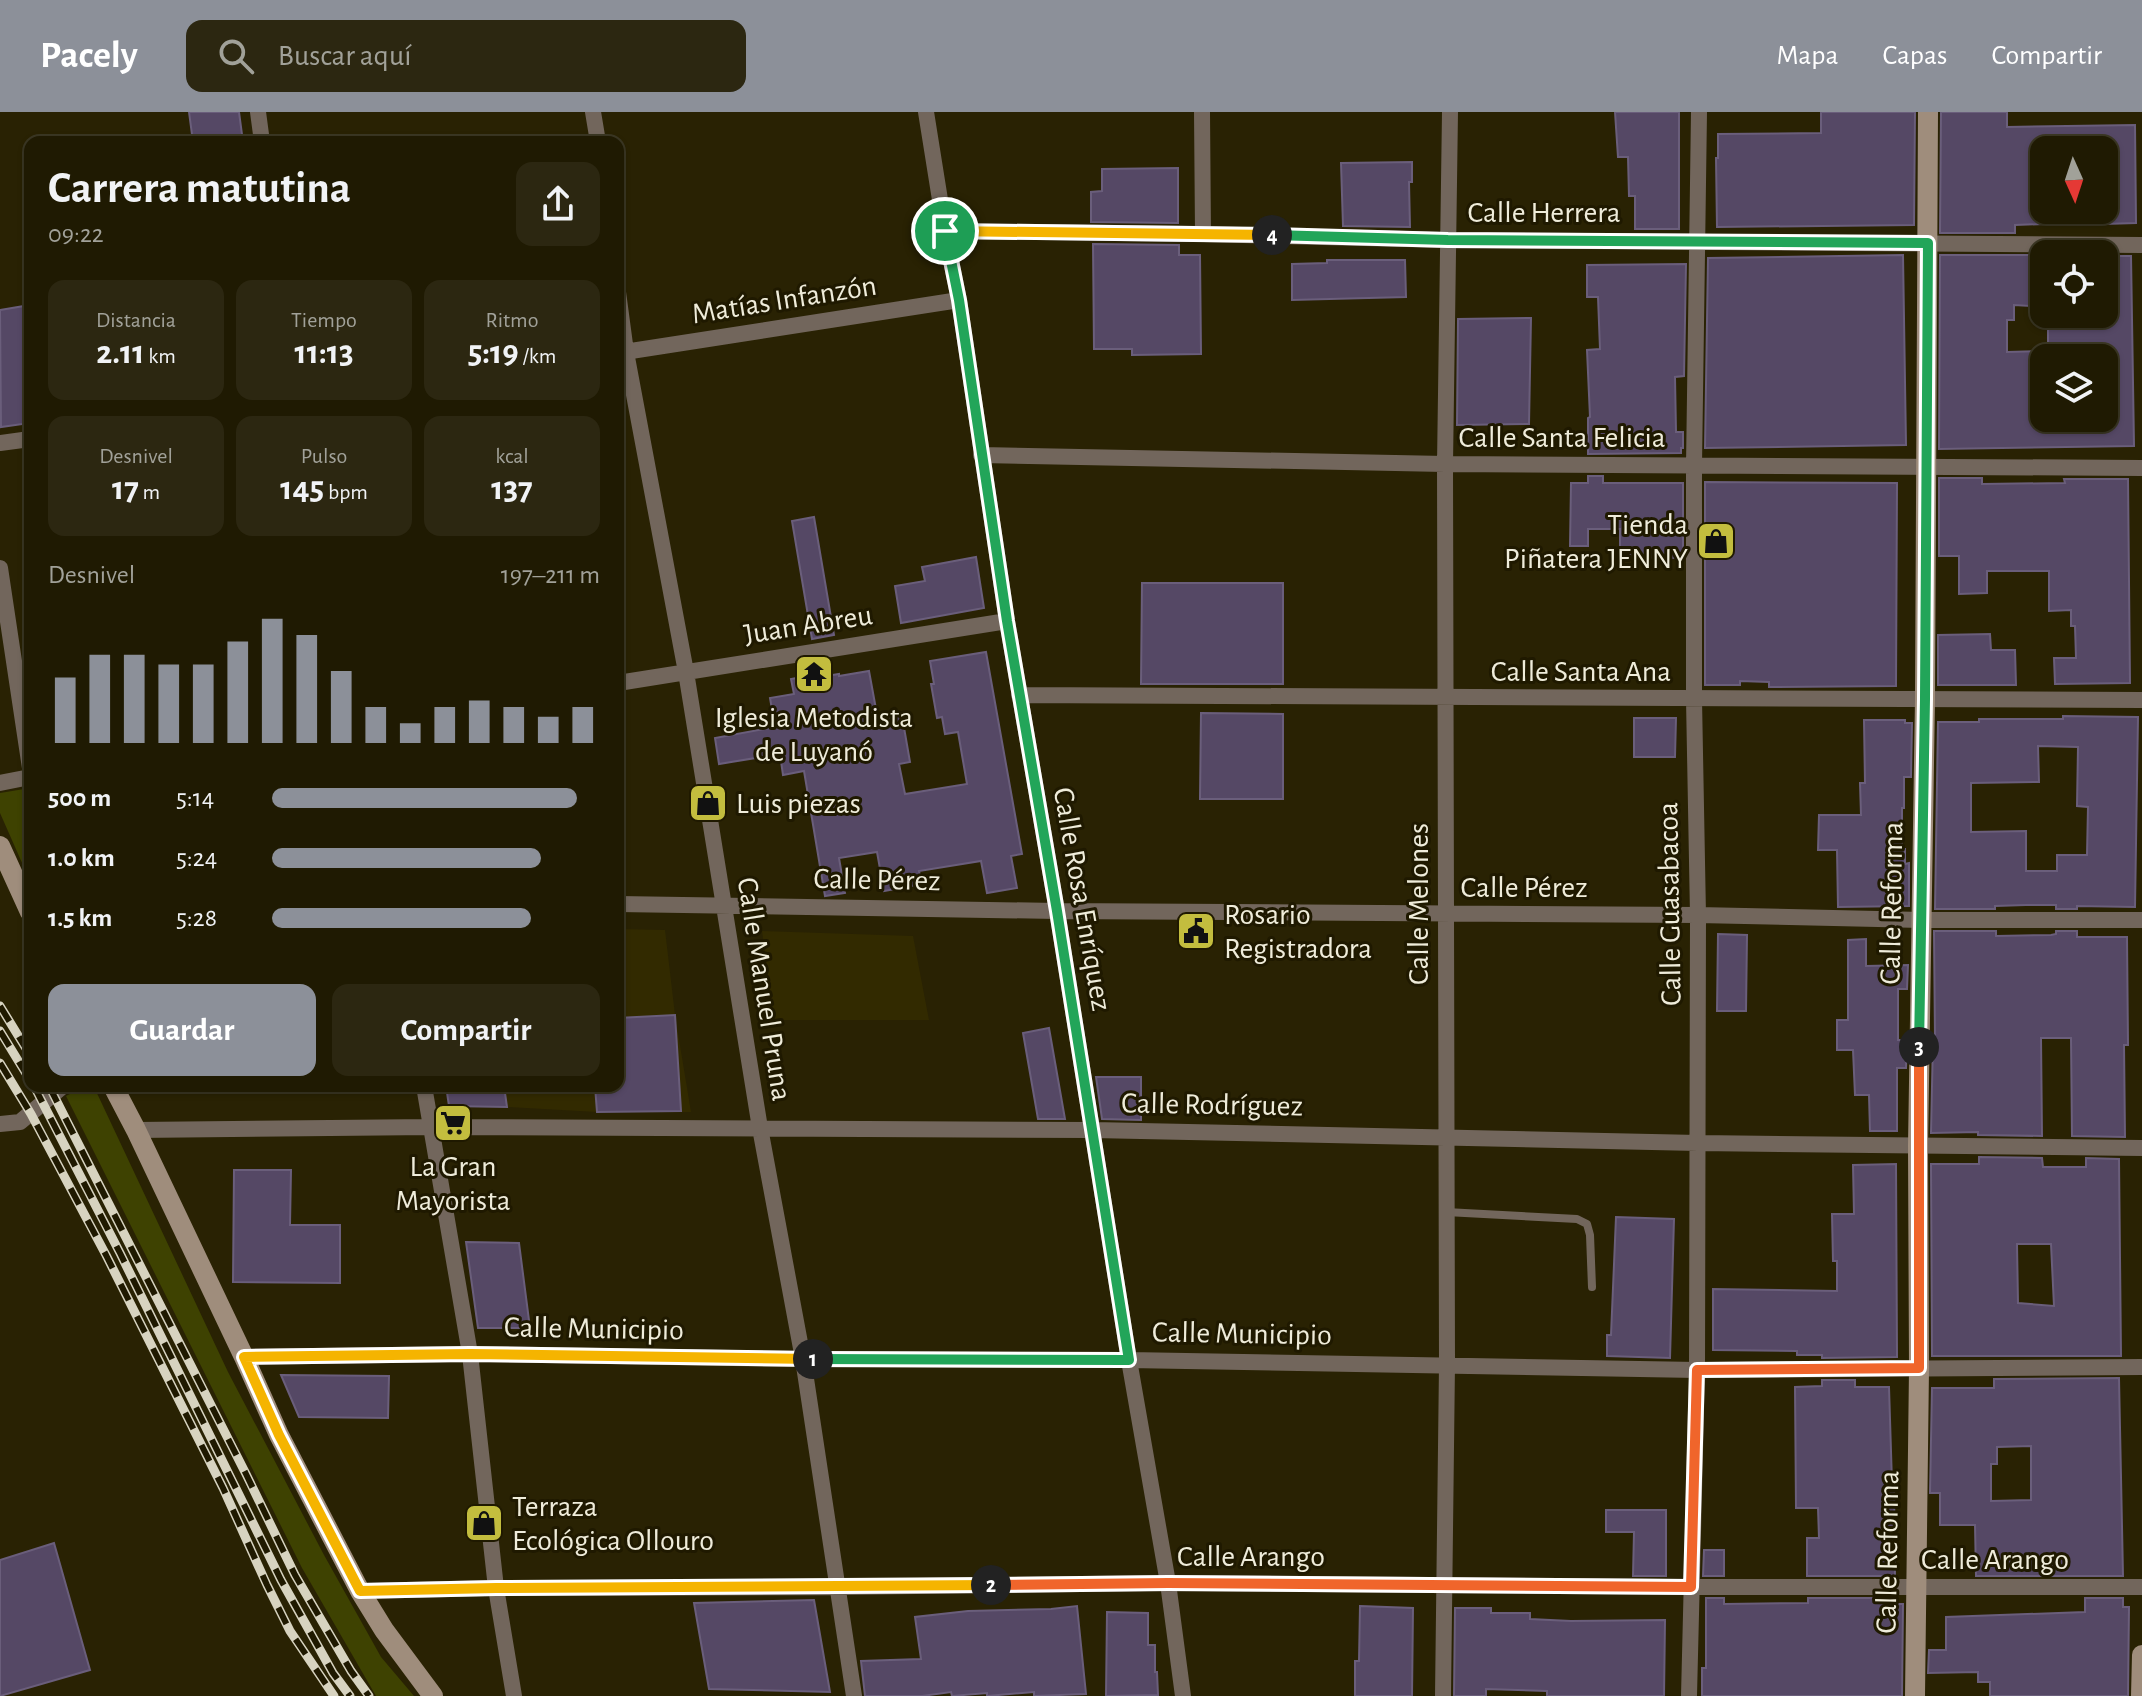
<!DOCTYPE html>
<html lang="es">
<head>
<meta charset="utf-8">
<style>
	body { margin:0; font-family:"Alegreya Sans",sans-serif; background:#2c2711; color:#f1f3f6; height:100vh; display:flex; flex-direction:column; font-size:30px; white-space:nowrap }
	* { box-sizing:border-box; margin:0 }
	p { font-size:26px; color:#a1a199 }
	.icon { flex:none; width:44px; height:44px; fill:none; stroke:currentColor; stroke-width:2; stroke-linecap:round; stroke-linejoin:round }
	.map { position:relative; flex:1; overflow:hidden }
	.details { position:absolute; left:24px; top:24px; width:600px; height:956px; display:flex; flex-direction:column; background:#1f1a02; border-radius:16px; box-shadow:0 2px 6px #0004,0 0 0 2px #3c3824 }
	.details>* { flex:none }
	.needle { width:52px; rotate:177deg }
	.fabs { position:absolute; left:2030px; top:24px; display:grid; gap:16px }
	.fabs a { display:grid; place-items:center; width:88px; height:88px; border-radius:16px; background:#1f1a02; box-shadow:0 2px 6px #0004,0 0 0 2px #3c3824; font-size:40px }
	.pin { position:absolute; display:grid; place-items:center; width:68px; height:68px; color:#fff; margin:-34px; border:4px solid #fff; border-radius:50%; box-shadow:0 2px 8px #0007 }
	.km { position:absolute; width:40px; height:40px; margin:-20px; border-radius:50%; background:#222; color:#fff; font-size:22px; line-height:40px; text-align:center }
	.round { display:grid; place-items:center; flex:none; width:84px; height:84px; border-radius:16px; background:#2c2711 }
	.head { display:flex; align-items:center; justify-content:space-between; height:136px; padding:0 24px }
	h1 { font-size:44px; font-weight:700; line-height:60px }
	.metrics { display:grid; grid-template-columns:repeat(3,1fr); gap:12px; height:136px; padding:8px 24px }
	.metrics div { display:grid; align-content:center; border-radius:16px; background:#2c2711; text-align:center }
	.metrics b { font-size:34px; font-weight:700 }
	.metrics small { font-size:22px; font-weight:400 }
	.metrics p { font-size:22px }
	.chart { height:224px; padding:16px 24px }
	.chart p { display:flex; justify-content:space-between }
	.chart svg { width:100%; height:144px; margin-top:8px; stroke:#8c9099; stroke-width:6 }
	.button { display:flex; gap:16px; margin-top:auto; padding:16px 24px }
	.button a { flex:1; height:92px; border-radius:16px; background:#8c9099; color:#fff; font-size:32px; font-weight:700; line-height:92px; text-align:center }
	.button a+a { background:#2c2711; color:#f1f3f6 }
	ul { padding:0 24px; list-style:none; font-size:26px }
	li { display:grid; grid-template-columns:128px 96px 1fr; align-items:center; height:60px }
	li i { height:20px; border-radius:10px; background:#8c9099 }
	header { display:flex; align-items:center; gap:48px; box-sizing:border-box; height:112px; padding:0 40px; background:#8c9099; color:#fff }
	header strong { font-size:38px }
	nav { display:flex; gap:44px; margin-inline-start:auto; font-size:28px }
	.search { width:560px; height:72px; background:#2c2711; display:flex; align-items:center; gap:20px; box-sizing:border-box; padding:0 28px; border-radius:16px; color:#a1a199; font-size:30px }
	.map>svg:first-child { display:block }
	.built { fill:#322a00 }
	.green { fill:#3e4201 }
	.building { fill:#554865; stroke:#6a5e7b; stroke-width:2; fill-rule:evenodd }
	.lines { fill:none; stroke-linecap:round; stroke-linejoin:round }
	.lane { stroke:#72665c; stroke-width:8 }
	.street { stroke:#72665c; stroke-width:16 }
	.secondary { stroke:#9f8d7c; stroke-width:20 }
	.rail-casing { stroke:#d7d3c0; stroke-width:9 }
	.rail { stroke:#1f1900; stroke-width:6; stroke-dasharray:18; stroke-linecap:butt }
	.split-1-casing { stroke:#fff; stroke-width:16 }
	.split-2-casing { stroke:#fff; stroke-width:16 }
	.split-3-casing { stroke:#fff; stroke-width:16 }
	.split-4-casing { stroke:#fff; stroke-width:16 }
	.split-5-casing { stroke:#fff; stroke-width:16 }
	.split-1 { stroke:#22a559; stroke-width:10 }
	.split-2 { stroke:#f5b400; stroke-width:10 }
	.split-3 { stroke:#f0652b; stroke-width:10 }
	.split-4 { stroke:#22a559; stroke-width:10 }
	.split-5 { stroke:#f5b400; stroke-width:10 }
	.labels { text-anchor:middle; stroke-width:6; stroke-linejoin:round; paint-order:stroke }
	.street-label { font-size:30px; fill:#efecda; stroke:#1f1900 }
	.poi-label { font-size:30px; fill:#efecda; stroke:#1f1900; text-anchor:start }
</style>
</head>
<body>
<header>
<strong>Pacely</strong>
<div class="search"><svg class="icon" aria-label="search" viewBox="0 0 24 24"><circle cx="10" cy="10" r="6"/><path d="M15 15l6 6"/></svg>Buscar aquí</div>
<nav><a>Mapa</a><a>Capas</a><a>Compartir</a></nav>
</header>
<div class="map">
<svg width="2142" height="1584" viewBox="0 0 2142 1584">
	<rect width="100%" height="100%" fill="#292203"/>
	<path class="built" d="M618 817 665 818 675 903 691 1000H597L507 995 449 994 446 974H618Z
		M762 819 913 824 929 908H774Z"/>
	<path class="green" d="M24 677 30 708V769L0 701V681Z
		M79 977H95L228 1260 324 1443 381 1545 414 1584H376L302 1456 66 984Z"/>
	<path class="building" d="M189 0H239L243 30H193Z
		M1615 0H1679V117H1635V84H1629L1628 45H1618Z
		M1821 0H1915L1914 113 1717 115 1716 46H1718V22L1821 21Z
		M1941 0H2007V15L2135 13 2136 111 2104 112V38H2044V112L2015 113V121H1940Z
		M1412 50V70H1409L1410 115 1343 114 1341 51Z
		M1178 56V111L1091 110V80L1102 79V57Z
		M1093 132 1179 133V143H1200L1201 242 1132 243V237H1094Z
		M1903 143 1906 333 1705 336 1708 146Z
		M1940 143H2044V167H2030V194L2014 193V208H2007V240L2044 239V306H2104V246H2048V202H2104V144H2131L2134 334 1939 337Z
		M1327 148H1405L1406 185 1292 188V152L1327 151Z
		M1686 152 1684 264 1675 265 1676 320H1683V336H1681V341L1588 342V306L1590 305 1587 238 1600 237 1598 185H1587V153Z
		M30 193V311L1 315 0 198Z
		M1531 206 1529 312 1457 313 1458 207Z
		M1588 364H1603V371H1683V446L1620 445V417H1588V434H1570L1571 371H1588Z
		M1939 366H1982V372L2065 371 2064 367H2128L2130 571 2055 572 2054 546H2076L2075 514H2071V498L2049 499V459H1987V481L1959 482V444H1939Z
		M1705 370 1897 371 1896 574 1769 575V570L1740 569V573H1705Z
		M814 405 834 523 812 527 792 409Z
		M976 445 984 496 901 511 895 474 925 469 922 455Z
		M1142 471H1283V572H1141Z
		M1990 522 1991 538H2015L2016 573H1938V523Z
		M986 540 1022 742 1011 744 1017 776 987 781 981 749 919 759 922 772 884 779 877 740 839 746 845 781 825 784 804 659 783 663 780 642 719 652 715 626 775 615 770 586 794 582 791 567 813 563 814 566 839 562V564L869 559 878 608 902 604 910 650 899 652 905 682 967 672 958 620 945 622 942 605 937 606 931 572H934L930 549Z
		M1201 601 1283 602V687H1200Z
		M2063 604 2138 605 2135 795 2077 794V797H2056V793H2026L1995 794V797H1935L1938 610H1979V607H2063ZM2038 634 2078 635 2077 694 2088 695 2087 743H2057V759H2026V719L1971 720V671L2039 670Z
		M1634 606H1676L1675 645H1634Z
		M1864 608H1905V611H1912L1911 665H1904V696H1902V737H1905V752L1909 751V794L1838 795 1837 738H1818L1819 703H1861L1860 671H1865Z
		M1934 819H1996V824L2051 823 2056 822V819H2077V825H2127L2128 933H2124L2125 1025 2072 1024 2071 926H2041L2042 1024 1978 1023V1020L1931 1021 1933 928H1935Z
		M1718 822 1747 823 1746 899H1717Z
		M1866 827V854L1908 853 1907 877H1898V928H1907L1906 956H1897V1019H1870L1869 983H1855L1853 938H1837V908H1848V828Z
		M675 903 681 999 597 1000 595 974H618V906Z
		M1049 916 1065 1007H1038L1023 921Z
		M1096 965H1141V1008L1102 1007Z
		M446 974H504L507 995 449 994Z
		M1979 1045 2042 1046 2043 1055H2086V1046L2119 1047 2121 1244H1932L1931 1052H1979ZM2017 1132H2051L2054 1194 2018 1191Z
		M1896 1052 1897 1245 1822 1246V1243H1797V1239L1713 1238V1177L1837 1179V1149H1833L1832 1102H1854L1853 1053Z
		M234 1058H291L290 1113H340V1171L233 1170Z
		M1616 1105 1674 1107 1670 1246 1607 1244V1223H1611Z
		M466 1130 519 1131 530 1216H478Z
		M281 1263 389 1264 388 1306 299 1305Z
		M2119 1266 2123 1464H1976L1975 1413H1940V1381H1930L1932 1276H1994V1267ZM2031 1334V1388L1991 1389V1352H1997V1335Z
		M1822 1268H1855V1275H1889L1892 1371 1894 1372 1895 1464H1807V1426H1819L1818 1396H1796L1795 1275 1822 1274Z
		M1606 1398H1666V1464H1633L1634 1420H1606Z
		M54 1431 90 1558 0 1584V1448Z
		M1704 1438H1724V1464H1703Z
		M1706 1486H1724V1492L1808 1491V1486H1895V1492H1903L1902 1584H1702V1556H1706Z
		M2085 1486H2123V1495H2129L2128 1584H1990V1570H1978V1560L1928 1561 1929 1538H1946V1505L2085 1500Z
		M814 1488 830 1580 709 1577 694 1491Z
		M1077 1494 1086 1582 1034 1584V1580L987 1584V1581L952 1584 951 1580 922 1584H865L861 1549 921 1547 915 1505 968 1499 1051 1497Z
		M1360 1494 1413 1496 1412 1584H1355V1549H1359Z
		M1455 1496H1491V1501H1530V1507L1571 1509 1665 1508 1664 1584H1547V1579L1486 1577V1584H1454Z
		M1107 1500 1148 1501V1533H1155V1560H1157L1158 1583 1106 1584Z"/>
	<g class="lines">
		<path class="lane" d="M1446 1100 1577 1107 1587 1112 1590 1123 1592 1175"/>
		<path class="street" d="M258 0 262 30
			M593 0 598 30
			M926 0 945 119 959 188 1007 509 1057 799 1129 1248 1168 1471 1183 1584
			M1202 0 1203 122
			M945 119 1203 122 1448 128 2142 133
			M618 180 626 240 686 560 760 1016 803 1247 854 1584
			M618 241 959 188
			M0 331 30 327
			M981 343 1445 352 2142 356
			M0 456 30 656
			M618 571 1007 509
			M1019 583 2142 588
			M0 671 30 665
			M618 792 1057 799 1698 803 1922 808H2142
			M424 974 470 1242 496 1476 514 1584
			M0 1012 20 1010 63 974
			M136 1018 431 1015 1093 1018 1698 1031 2142 1036
			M244 1245 470 1242 803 1247 1129 1248 1697 1258 2142 1255
			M360 1479 496 1476 836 1475 1168 1471 1691 1475H2142
			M1443 1584 1447 1252 1445 352 1450 0
			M1689 1584 1697 1258 1698 803 1694 587V354L1699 0"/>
		<path class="secondary" d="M0 734 30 800
			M113 974 136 1018 244 1245 279 1323 360 1479 384 1518 433 1584
			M1915 1584 1919 1256 1918 1034 1925 587 1928 0
			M2141 1584 2142 1543"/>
		<g class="rail-casing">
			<path id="rail" d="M0 894 30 943
				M0 919 30 968
				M0 951 31 1002 106 1143 223 1376 267 1473 290 1519 334 1584
				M34 974 120 1141 281 1468 333 1561 350 1584
				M49 974 246 1362 295 1463 351 1559 369 1584"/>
		</g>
		<use href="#rail" class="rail"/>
	</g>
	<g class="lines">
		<g class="split-1-casing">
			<path id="split-1" d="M813 1247 1129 1248 1057 799 1007 509 959 188 945 119"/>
		</g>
		<g class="split-2-casing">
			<path id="split-2" d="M813 1247 470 1242 244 1245 279 1323 360 1479 496 1476 991 1473"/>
		</g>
		<g class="split-3-casing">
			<path id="split-3" d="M991 1473 1168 1471 1691 1475 1697 1258 1919 1256V935"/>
		</g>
		<g class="split-4-casing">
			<path id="split-4" d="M1272 123 1448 128 1928 131 1925 587 1919 935"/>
		</g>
		<g class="split-5-casing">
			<path id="split-5" d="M945 119 1272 123"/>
		</g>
		<use href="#split-1" class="split-1"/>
		<use href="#split-2" class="split-2"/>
		<use href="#split-3" class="split-3"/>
		<use href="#split-4" class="split-4"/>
		<use href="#split-5" class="split-5"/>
	</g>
	<defs>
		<g id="shop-square" transform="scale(2)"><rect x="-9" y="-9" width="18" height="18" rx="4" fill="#c3bd3e" stroke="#1f1900"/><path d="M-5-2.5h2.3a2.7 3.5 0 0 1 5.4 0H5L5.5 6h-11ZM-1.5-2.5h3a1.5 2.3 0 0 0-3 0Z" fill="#111"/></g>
		<g id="temple-square" transform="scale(2)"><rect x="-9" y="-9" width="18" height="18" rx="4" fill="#c3bd3e" stroke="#1f1900"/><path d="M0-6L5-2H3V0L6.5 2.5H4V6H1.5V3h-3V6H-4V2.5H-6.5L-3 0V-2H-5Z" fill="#111"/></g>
		<g id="civic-square" transform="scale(2)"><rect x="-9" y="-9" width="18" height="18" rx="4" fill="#c3bd3e" stroke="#1f1900"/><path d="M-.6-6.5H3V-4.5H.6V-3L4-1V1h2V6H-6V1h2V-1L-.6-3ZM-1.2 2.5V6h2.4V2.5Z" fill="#111"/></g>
		<g id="supermarket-square" transform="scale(2)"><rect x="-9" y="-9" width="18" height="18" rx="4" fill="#c3bd3e" stroke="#1f1900"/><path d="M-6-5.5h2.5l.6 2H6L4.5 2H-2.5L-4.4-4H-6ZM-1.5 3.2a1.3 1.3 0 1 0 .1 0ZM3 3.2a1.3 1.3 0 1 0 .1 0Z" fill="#111"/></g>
	</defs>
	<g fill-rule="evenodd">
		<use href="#shop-square" x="1716" y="429"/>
		<use href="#temple-square" x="814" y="562"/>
		<use href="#shop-square" x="708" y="691"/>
		<use href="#civic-square" x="1196" y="819"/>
		<use href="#supermarket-square" x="453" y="1011"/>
		<use href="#shop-square" x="484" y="1411"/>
	</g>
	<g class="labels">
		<g class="street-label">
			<text x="1544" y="110">Calle Herrera</text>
			<text transform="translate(784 187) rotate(-9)" y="10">Matías Infanzón</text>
			<text x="1562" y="335">Calle Santa Felicia</text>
			<text transform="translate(808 512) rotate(-9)" y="10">Juan Abreu</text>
			<text x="1581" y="569">Calle Santa Ana</text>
			<text transform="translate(877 767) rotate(1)" y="10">Calle Pérez</text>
			<text x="1524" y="785">Calle Pérez</text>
			<text transform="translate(1083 787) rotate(80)" y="10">Calle Rosa Enríquez</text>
			<text transform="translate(1891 791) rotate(-89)" y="10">Calle Reforma</text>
			<text transform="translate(1418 792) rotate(-90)" y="10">Calle Melones</text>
			<text transform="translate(1669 792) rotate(-91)" y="10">Calle Guasabacoa</text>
			<text transform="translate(765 877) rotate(81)" y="10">Calle Manuel Pruna</text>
			<text transform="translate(1212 992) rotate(1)" y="10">Calle Rodríguez</text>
			<text transform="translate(594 1216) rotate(1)" y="10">Calle Municipio</text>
			<text transform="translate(1242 1221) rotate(1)" y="10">Calle Municipio</text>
			<text transform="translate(1887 1440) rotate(-89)" y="10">Calle Reforma</text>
			<text x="1251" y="1454">Calle Arango</text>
			<text x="1995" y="1457">Calle Arango</text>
		</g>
		<g class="poi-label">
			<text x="1688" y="422" text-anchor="end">Tienda<tspan x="1688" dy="34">Piñatera JENNY</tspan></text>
			<text x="814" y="615" text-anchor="middle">Iglesia Metodista<tspan x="814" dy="34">de Luyanó</tspan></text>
			<text x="736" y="701">Luis piezas</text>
			<text x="1224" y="812">Rosario<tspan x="1224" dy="34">Registradora</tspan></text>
			<text x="453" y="1064" text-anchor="middle">La Gran<tspan x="453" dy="34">Mayorista</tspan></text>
			<text x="512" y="1404">Terraza<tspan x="512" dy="34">Ecológica Ollouro</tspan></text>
		</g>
	</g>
</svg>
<div class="fabs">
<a><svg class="needle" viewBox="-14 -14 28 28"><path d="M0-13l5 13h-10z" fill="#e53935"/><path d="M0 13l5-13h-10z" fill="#a1a199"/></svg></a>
<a><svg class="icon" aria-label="locate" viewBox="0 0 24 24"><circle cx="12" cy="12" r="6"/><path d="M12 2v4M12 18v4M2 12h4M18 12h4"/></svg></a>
<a><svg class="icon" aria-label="layers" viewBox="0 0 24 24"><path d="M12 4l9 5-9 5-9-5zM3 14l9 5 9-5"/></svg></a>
</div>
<div class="pin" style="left:945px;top:119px;background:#1e9e55"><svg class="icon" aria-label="arrive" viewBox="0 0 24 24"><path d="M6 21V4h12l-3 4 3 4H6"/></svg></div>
<b class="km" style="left:813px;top:1247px">1</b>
<b class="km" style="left:991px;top:1473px">2</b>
<b class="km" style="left:1919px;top:935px">3</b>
<b class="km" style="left:1272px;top:123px">4</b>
<section class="details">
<div class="head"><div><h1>Carrera matutina</h1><p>09:22</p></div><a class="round"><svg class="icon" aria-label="share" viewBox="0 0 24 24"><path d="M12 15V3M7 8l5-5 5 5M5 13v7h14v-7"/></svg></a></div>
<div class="metrics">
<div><p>Distancia</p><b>2.11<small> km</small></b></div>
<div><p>Tiempo</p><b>11:13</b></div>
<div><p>Ritmo</p><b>5:19<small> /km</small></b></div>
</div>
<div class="metrics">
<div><p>Desnivel</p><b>17<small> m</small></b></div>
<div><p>Pulso</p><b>145<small> bpm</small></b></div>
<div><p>kcal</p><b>137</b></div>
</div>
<div class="chart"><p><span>Desnivel</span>197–211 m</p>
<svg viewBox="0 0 160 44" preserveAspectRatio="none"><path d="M5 44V24M15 44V17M25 44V17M35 44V20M45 44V20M55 44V13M65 44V6M75 44V11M85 44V22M95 44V33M105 44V38M115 44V33M125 44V31M135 44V33M145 44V36M155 44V33"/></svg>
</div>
<ul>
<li><b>500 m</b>5:14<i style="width:93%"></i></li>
<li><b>1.0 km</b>5:24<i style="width:82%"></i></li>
<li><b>1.5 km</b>5:28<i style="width:79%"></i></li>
</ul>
<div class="button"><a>Guardar</a><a>Compartir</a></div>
</section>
</div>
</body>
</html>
